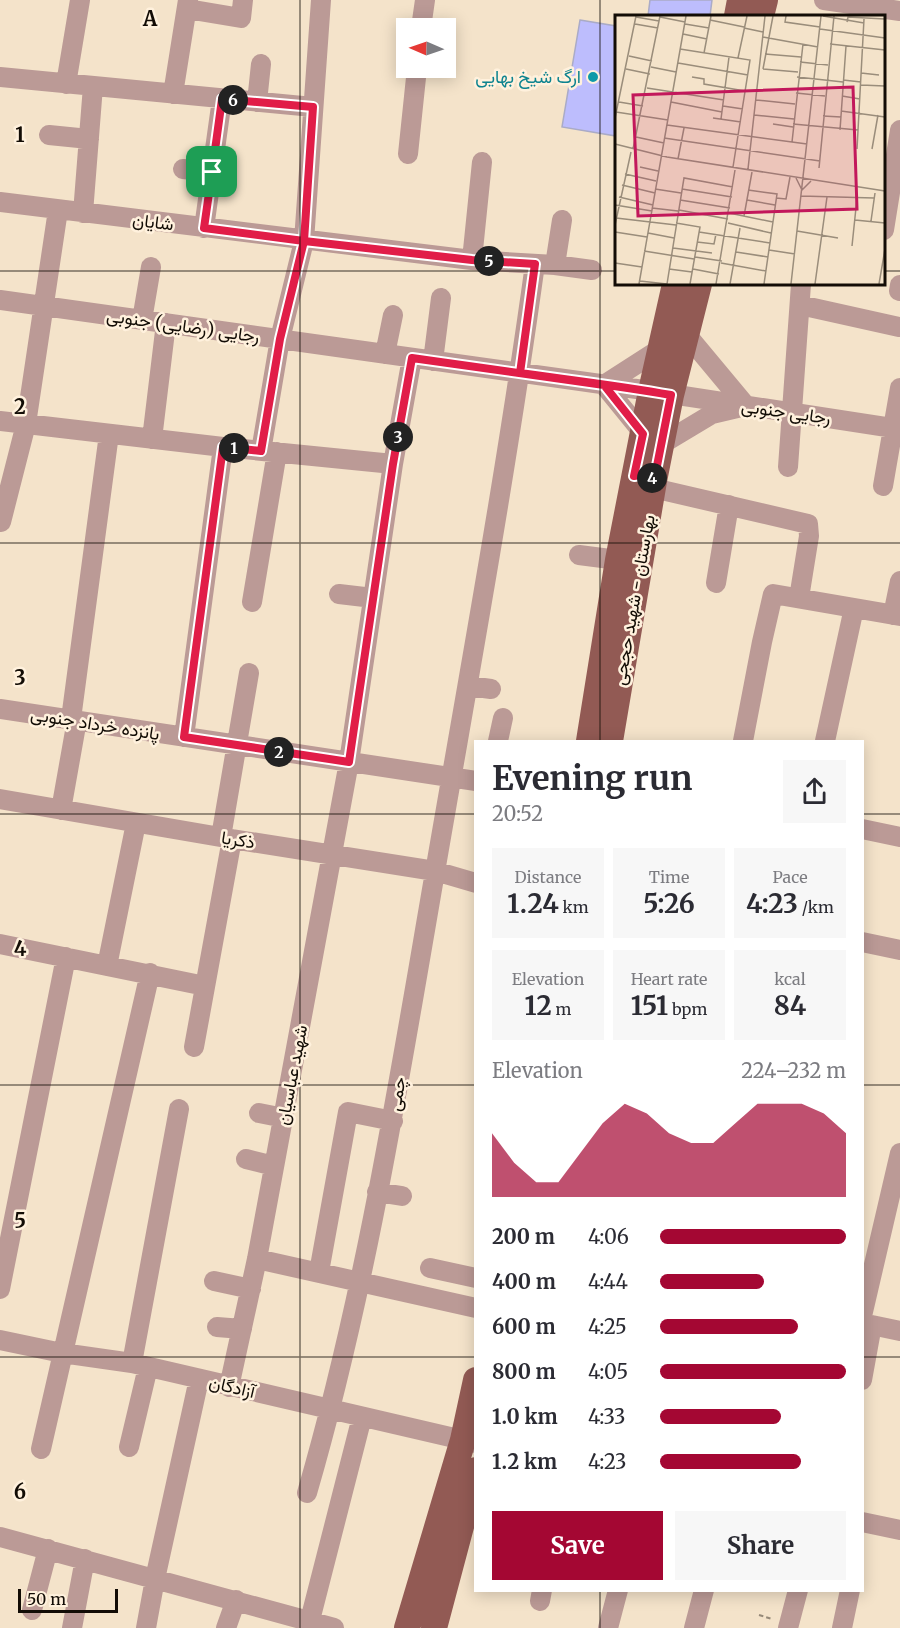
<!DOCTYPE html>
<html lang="en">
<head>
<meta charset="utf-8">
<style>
	body { margin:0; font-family:Merriweather,Vazirmatn,serif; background:#f7f7f7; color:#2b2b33; height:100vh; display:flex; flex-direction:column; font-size:22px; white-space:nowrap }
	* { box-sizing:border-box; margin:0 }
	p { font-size:20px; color:#7c7c81 }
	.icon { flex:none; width:33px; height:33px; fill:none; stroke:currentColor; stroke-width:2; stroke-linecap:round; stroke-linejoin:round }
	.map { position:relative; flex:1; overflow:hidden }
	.drawer { position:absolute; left:474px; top:740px; width:390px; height:852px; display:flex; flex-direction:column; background:#fff; border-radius:0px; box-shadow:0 3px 15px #0003 }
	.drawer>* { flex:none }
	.needle { width:39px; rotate:272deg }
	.tools { position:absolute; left:396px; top:18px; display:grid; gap:12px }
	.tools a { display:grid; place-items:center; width:60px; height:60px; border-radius:0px; background:#fff; box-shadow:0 3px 15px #0003; font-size:30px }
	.scale { position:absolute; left:18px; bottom:15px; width:100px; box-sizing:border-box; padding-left:6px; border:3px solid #120c05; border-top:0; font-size:16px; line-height:21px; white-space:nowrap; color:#120c05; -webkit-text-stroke:4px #fff1dd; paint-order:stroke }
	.pin { position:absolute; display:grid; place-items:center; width:51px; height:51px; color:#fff; margin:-26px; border-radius:12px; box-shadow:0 3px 9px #0006 }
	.km { position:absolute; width:30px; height:30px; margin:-15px; border-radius:50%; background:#222; color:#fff; font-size:16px; line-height:30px; text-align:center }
	.round { display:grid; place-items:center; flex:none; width:63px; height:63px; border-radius:0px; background:#f7f7f7 }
	.overview { display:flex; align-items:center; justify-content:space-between; height:102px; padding:0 18px }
	h1 { font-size:33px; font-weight:700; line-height:45px }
	.figures { display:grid; grid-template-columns:repeat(3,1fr); gap:9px; height:102px; padding:6px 18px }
	.figures div { display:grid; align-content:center; border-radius:0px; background:#f7f7f7; text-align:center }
	.figures b { font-size:26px; font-weight:700 }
	.figures small { font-size:16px; font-weight:400 }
	.figures p { font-size:16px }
	.chart { height:168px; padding:12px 18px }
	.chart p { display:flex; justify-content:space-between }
	.chart svg { width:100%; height:108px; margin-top:6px; fill:#a40733; opacity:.7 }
	.primary-button { display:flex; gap:12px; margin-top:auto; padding:12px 18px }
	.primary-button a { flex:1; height:69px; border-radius:0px; background:#a40733; color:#fff; font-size:24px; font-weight:700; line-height:69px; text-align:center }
	.primary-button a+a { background:#f7f7f7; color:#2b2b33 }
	ul { padding:0 18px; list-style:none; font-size:20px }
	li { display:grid; grid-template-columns:96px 72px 1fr; align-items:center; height:45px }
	li i { height:15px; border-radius:8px; background:#a40733 }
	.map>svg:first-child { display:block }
	.building { fill:#bdbdfd; stroke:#aaabc6; stroke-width:1.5 }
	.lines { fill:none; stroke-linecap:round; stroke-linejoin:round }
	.path { stroke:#968978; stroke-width:2; stroke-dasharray:4.5 3; stroke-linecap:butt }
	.minor { stroke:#bb9a96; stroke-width:20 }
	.major { stroke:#925a54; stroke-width:26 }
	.route-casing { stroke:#fff; stroke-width:12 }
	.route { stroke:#e11d48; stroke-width:8 }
	.grid { fill:none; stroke:#120c05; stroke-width:1.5; stroke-opacity:0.55 }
	.culture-dot { fill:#0f9aa8; stroke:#fff1dd; stroke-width:2 }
	.labels { text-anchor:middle; stroke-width:5; stroke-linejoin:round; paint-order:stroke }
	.culture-label { font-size:18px; fill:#0d838f; stroke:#fff1dd; text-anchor:end }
	.street-label { font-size:18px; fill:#120c05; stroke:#fff1dd }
	.inset-road { fill:none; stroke:#9a8d7b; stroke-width:1.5 }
	.view { fill:#c2185b; fill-opacity:0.15; stroke:#c2185b; stroke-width:3 }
	.inset-edge { fill:none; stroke:#120c05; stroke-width:3 }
	.grid-label { font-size:20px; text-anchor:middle; font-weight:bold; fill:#120c05; stroke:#fff1dd; stroke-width:5; stroke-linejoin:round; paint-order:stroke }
</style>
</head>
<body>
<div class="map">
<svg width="900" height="1628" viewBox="0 0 900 1628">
	<rect width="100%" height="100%" fill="#f4e3ca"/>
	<path class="building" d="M650 0H712L710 16H648Z
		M580 20 616 26V136L562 127Z"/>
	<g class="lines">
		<path class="path" d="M759 1615 772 1619"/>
		<path class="minor" d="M824 0 900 11
			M187 9 241 18 243 0
			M421 28 425 0
			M0 77 313 107
			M66 84 80 0
			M173 94 188 0
			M257 102 261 64
			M49 135 89 139
			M408 154 417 68
			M183 169 211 172
			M0 202 472 260 555 265 592 270
			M83 213 93 86
			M204 228 222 99
			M884 230 900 130
			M472 260 482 162
			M555 265 562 220
			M899 291 900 285
			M0 300 651 391 900 429
			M800 305 899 327
			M142 320 151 267
			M385 354 393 315
			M433 361 441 298
			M0 421 223 447 393 464
			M643 433 604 385 660 349
			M152 439 166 323
			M662 444 712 414 746 406 686 334
			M261 451 280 339 304 241 321 0
			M788 467 801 284
			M883 486 900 388
			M653 488 808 524 809 536 799 598
			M1 522 26 424 58 210
			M579 555 618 560
			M716 583 729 505
			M339 594 373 598
			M252 602 277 452
			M893 615 900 581
			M469 686 491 689
			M0 709 476 781
			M71 719 109 434
			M184 737 223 447
			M498 741 503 718
			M743 741 762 642 773 594 900 616
			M825 741 854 608
			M0 799 232 839 435 871 476 883
			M61 810 77 720
			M862 829 900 837
			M221 837 249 673
			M862 942 900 950
			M0 944 205 986
			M107 966 136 823
			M194 1047 232 839
			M259 1113 284 1118
			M246 1159 274 1166
			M377 1192 402 1196
			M257 1259 476 1308
			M430 1268 476 1278
			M319 1272 348 1112 393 1121
			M214 1281 251 1289
			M0 1289 66 957
			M862 1316 900 1153
			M862 1323 900 1331
			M217 1327 242 1329
			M0 1340 62 1353 132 1363 476 1443
			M132 1363 179 1109
			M862 1380 872 1325
			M229 1387 257 1259 349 762 393 464 412 358
			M129 1447 148 1367
			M41 1449 150 973
			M307 1493C366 1290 399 1080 435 872 470 669 507 468 535 264
			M862 1522 900 1530
			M0 1537 334 1628
			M540 1601 542 1590
			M32 1610 48 1549
			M72 1628 85 1559
			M146 1628 155 1579 199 1379
			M226 1628 236 1600
			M308 1628 362 1417
			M608 1628 618 1590
			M694 1628 704 1590
			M788 1628 798 1590
			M842 1628 850 1590"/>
		<path class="major" d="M737 16 740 0
			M761 16 765 0
			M589 741 618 560 651 391 675 284
			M610 741 654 481 671 395 699 284
			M407 1628 463 1440 476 1380
			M434 1628 476 1470"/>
	</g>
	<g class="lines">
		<g class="route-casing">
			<path id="route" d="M212 172 204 228 304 241 280 339 261 451 223 447 184 737 349 762 393 464 412 358 604 385 643 434 634 476 646 474 654 481 671 395C621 386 570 380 520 373L535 264 472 260 304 241 313 107 222 99 212 172"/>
		</g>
		<use href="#route" class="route"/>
	</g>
	<path class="grid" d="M300 0V1628M600 0V741M0 271H616M884 271H900M0 543H900M0 814H476M862 814H900M0 1085H476M862 1085H900M0 1357H476M862 1357H900M600 1590V1628"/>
	<circle class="culture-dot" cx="593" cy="77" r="6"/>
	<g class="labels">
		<g class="culture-label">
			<text x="581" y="83">ارگ شیخ بهایی</text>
		</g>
		<g class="street-label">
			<text transform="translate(153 222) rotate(7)" y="6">شایان</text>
			<text transform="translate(183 326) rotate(8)" y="6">رجایی (رضایی) جنوبی</text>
			<text transform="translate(786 412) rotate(8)" y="6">رجایی جنوبی</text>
			<text transform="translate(634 600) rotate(-80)" y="6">بهارستان - شهید حججی</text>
			<text transform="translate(95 724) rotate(9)" y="6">پانزده خرداد جنوبی</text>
			<text transform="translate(238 840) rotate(9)" y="6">ذکریا</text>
			<text transform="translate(292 1075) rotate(-79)" y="6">شهید عباسیان</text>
			<text transform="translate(397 1094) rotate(-80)" y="6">چمی</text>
			<text transform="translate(232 1387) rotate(13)" y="6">آزادگان</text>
		</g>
	</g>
	<g transform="translate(615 15)">
		<rect width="270" height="270" fill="#f4e3ca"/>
		<path class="inset-road" d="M171 1 170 7 205 12M208 1 249 8M21 2 44 6M45 2 70 7M95 5 129 12M232 7 233 2 270 4M20 9 43 13M70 9 94 13M129 13 148 17M205 14 270 23M68 19 92 24M148 22 203 32M215 29 270 35M65 34 135 45 118 152M89 38 96 1M150 39 186 42M14 41 37 46M123 43 132 1M185 47 213 50M63 48 133 60M36 52 61 57M11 54 35 59M148 54 158 1M148 54 183 57M246 58 264 60M77 62 89 64V69L130 76M182 62 228 67M228 65 246 67M246 70 270 71M32 73 109 85M181 78 210 81M227 81 245 84M141 85 180 89M4 87 28 91M56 87 107 97M108 91 128 94M226 96 270 102M1 97 53 105M139 100 179 104M208 101 226 102M0 103 21 1M98 103 126 107M106 104 114 42M158 109 178 112M178 109 243 115M52 110 192 129M225 115 231 31M21 122 49 128M49 123 205 146M177 127 188 29M0 129 52 142 270 176M18 134 45 1M242 134 249 4M257 134 263 100M63 144 69 113M25 152 43 156M204 153 219 1M133 154 150 1M10 159 41 166M181 163 187 175 196 166M7 170 40 178M40 174 66 178M67 174 117 182M133 175 162 179 149 269M186 181 259 183M4 182 38 190M161 183 171 184 175 162M65 185 115 193M132 185 160 190M0 190 37 196M37 193 63 196M64 195 113 204M114 198 158 207M129 201 137 157M1 203 61 210M240 205 270 208M256 206 260 178M61 208 85 212 75 269M113 208 156 218M0 210 16 137M182 216 223 223M0 217 32 222M84 217 155 228M33 218 59 223M82 227 99 229 101 219M237 231 242 183M58 233 97 238M154 235 180 239M29 236 79 244M121 237 153 242M80 242 107 246M0 248 27 252M106 248 151 256M54 254 77 257M78 254 104 259M25 266 52 269 69 163 118 172M24 269 71 1M101 269 120 155M115 269 125 213M176 269 206 1M200 269 212 182M264 269 270 234"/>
		<path class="view" d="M238 72 242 194 23 201 18 80Z"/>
		<rect width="270" height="270" class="inset-edge"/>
	</g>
	<g class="grid-label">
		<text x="150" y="26">A</text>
		<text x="20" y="142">1</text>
		<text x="20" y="414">2</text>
		<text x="20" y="685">3</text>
		<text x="20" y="956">4</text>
		<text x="20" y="1228">5</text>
		<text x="20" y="1499">6</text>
	</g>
</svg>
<div class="tools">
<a><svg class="needle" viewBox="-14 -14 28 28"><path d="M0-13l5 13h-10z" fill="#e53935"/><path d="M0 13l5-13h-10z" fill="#7c7c81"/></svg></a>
</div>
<div class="scale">50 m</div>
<div class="pin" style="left:212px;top:172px;background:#1e9e55"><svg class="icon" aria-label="arrive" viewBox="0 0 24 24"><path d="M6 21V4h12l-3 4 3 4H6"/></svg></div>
<b class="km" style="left:234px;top:448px">1</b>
<b class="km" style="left:279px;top:752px">2</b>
<b class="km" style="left:398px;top:437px">3</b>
<b class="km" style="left:652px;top:478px">4</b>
<b class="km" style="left:489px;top:261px">5</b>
<b class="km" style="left:233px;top:100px">6</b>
<section class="drawer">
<div class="overview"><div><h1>Evening run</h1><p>20:52</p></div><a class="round"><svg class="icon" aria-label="share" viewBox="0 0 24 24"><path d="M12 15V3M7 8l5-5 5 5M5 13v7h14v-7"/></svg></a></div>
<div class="figures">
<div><p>Distance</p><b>1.24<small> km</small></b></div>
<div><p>Time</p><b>5:26</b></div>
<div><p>Pace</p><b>4:23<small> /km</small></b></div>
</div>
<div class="figures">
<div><p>Elevation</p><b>12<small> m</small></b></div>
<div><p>Heart rate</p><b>151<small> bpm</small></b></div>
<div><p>kcal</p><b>84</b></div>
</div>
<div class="chart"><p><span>Elevation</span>224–232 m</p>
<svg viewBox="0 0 160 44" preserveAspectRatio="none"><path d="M0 44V18L10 30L20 38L30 38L40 26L50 14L60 6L70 10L80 18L90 22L100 22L110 14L120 6L130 6L140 6L150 10L160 18V44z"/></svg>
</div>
<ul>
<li><b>200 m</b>4:06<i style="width:100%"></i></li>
<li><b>400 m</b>4:44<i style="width:56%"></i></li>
<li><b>600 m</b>4:25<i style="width:74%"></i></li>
<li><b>800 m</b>4:05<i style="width:100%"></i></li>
<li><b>1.0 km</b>4:33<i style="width:65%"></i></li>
<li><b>1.2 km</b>4:23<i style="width:76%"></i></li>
</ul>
<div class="primary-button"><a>Save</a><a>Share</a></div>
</section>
</div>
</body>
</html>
